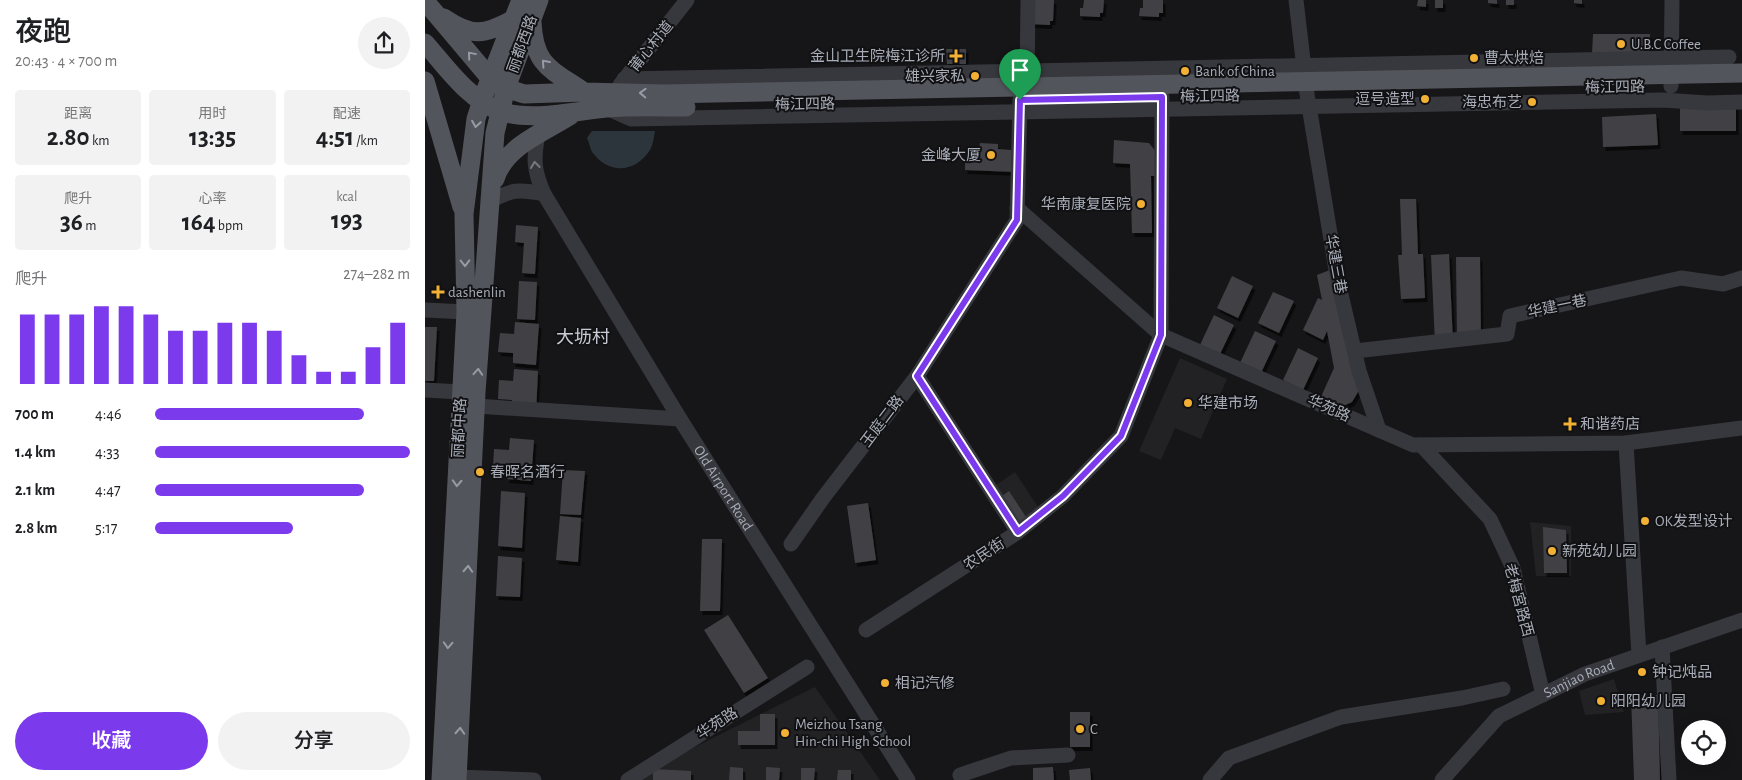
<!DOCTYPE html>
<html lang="zh">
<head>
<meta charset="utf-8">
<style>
	body { margin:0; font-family:"Alegreya Sans","Noto Sans SC",sans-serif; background:#f2f2f2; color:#202124; height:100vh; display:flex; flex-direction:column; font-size:19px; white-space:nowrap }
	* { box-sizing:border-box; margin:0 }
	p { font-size:16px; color:#757577 }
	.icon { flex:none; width:28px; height:28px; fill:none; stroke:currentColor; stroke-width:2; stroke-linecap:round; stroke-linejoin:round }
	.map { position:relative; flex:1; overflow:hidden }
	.side { display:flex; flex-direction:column; background:#fff; width:425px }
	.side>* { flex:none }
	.buttons { position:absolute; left:1256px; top:720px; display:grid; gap:10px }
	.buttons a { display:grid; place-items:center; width:45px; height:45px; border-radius:50%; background:#fff; box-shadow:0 2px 12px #0003; font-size:25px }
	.pin { position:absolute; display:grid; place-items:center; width:42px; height:42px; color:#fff; margin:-51px -21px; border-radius:50% 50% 50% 0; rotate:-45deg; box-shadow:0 0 5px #0007 }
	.pin .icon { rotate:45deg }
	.round { display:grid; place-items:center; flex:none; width:52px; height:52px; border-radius:26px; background:#f2f2f2 }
	.head { display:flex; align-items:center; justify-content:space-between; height:85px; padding:0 15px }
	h1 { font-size:28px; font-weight:600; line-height:38px }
	.metrics { display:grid; grid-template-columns:repeat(3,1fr); gap:8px; height:85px; padding:5px 15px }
	.metrics div { display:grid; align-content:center; border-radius:5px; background:#f2f2f2; text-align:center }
	.metrics b { font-size:25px; font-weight:600 }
	.metrics small { font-size:14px; font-weight:400 }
	.metrics p { font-size:14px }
	.chart { height:140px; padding:10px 15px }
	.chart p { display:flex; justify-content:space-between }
	.chart svg { width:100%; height:90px; margin-top:5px; stroke:#7c3aed; stroke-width:6 }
	.primary-button { display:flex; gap:10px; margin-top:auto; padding:10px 15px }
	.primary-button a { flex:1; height:58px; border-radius:30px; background:#7c3aed; color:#fff; font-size:20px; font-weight:600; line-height:58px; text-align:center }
	.primary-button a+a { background:#f2f2f2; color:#202124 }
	ul { padding:0 15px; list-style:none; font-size:16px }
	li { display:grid; grid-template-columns:80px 60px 1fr; align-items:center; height:38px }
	li i { height:12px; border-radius:6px; background:#7c3aed }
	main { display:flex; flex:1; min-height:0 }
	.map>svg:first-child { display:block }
	.built { fill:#222225 }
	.water { fill:#2c353c }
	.building { fill:#404145; filter:url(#shadow) }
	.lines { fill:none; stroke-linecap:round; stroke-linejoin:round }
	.minor { stroke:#37383d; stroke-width:15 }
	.major { stroke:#53555c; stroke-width:19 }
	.oneway { stroke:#979ba6 }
	.oneway2 { stroke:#757881 }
	.route-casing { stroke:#fff; stroke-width:10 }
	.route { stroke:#7c3aed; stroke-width:6 }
	.poi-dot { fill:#f2b134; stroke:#111113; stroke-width:2 }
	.labels { text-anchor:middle; stroke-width:4; stroke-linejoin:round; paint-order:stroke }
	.street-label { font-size:15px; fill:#a8adb8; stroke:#111113 }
	.poi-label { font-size:15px; fill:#a8adb8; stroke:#111113; text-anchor:start }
	.quarter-label { font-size:18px; fill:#c9ccd4; stroke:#111113 }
</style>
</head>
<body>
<main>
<section class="side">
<div class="head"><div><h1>夜跑</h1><p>20:43 · 4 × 700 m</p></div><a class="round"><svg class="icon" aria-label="share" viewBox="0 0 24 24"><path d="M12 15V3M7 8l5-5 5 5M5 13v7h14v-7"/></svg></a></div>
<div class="metrics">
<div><p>距离</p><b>2.80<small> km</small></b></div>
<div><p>用时</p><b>13:35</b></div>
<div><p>配速</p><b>4:51<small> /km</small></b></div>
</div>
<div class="metrics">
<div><p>爬升</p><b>36<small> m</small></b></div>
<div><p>心率</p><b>164<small> bpm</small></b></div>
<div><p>kcal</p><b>193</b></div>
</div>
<div class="chart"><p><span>爬升</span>274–282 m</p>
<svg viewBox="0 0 160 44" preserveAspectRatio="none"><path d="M5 44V10M15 44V10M25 44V10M35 44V6M45 44V6M55 44V10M65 44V18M75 44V18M85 44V14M95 44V14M105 44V18M115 44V30M125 44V38M135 44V38M145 44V26M155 44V14"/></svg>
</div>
<ul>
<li><b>700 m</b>4:46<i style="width:82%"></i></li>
<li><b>1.4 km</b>4:33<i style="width:100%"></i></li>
<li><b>2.1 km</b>4:47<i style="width:82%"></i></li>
<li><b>2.8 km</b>5:17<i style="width:54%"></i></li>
</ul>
<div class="primary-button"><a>收藏</a><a>分享</a></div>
</section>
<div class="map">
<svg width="1317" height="780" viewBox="0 0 1317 780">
	<defs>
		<filter id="shadow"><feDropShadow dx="2.5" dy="4" stdDeviation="0" flood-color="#0009"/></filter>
	</defs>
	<rect width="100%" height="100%" fill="#161618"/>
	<path class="built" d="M755 358 802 379 776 439 750 428 736 460 714 451Z
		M590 472 615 510 593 525 568 487Z
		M1105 522 1146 526V576H1111Z
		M1189 679 1199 712 1160 715 1154 691Z
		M390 687 455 780H204Z"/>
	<path class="water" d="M167 131H230C229 137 228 145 225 150 210 173 184 175 167 152 165 148 164 142 162 138Z"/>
	<path class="building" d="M606 0H629L628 21H625V25L605 24Z
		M659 0H679L678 13H675V17L655 16V8H658Z
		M718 0H738V13H734V17L714 16 715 8H718Z
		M993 0H1001V7L992 6Z
		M1010 0H1018V8H1010Z
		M1063 0H1072V4L1063 3Z
		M1081 0H1089V5H1081Z
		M1149 0H1157V4L1149 3Z
		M1168 34H1225L1224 55 1167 54Z
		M521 49H541V64H522Z
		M1255 103H1311V131H1255Z
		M1231 114 1233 145 1178 147 1177 117Z
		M689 140 724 143 731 152 732 176H726L727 233H707L705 164 688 163Z
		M555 143 573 144V149L587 150 591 172 540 170V162H544L545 150 554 151Z
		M975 199H991L993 254H998L1000 298 976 299 973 255H977Z
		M91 225 113 227 110 274 97 273 99 243 90 242Z
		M1024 254 1028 343 1010 344 1006 255Z
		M1031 257H1055L1056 340 1032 341Z
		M905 270 934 381 933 392 927 402 916 407 895 399 909 368 902 331 898 340 878 330 893 298 897 300 892 275Z
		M807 276 828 286 813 318 792 308Z
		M94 281 112 282 110 320 92 319Z
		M848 292 869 301 854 333 833 323Z
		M789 315 809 325 794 356 774 347Z
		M90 322 114 324 111 365 88 363V353L73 352 75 333 89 334Z
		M0 327H12L9 381H0Z
		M830 331 851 341 836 373 815 363Z
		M873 348 893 358 878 390 858 380Z
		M89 369 113 371 111 412 87 410V400L73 399 74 380 88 381Z
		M85 438 109 440 106 481 82 479 83 469 68 468 69 449 84 450Z
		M138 470 160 471 156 515 135 514Z
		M76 491 100 493 97 548 73 546Z
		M584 491 603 520 593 527 573 499Z
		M443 503 451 560 430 563 422 506Z
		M135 516 156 518 153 562 131 560Z
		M1118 527 1141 530 1142 573H1119Z
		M277 539H297L295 611H275Z
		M73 556 97 558 95 597 71 596Z
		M303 615 343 678 319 693 279 630Z
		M1206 695H1233L1235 780H1209Z
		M645 712H665V747H645Z
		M335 714H350V745H313V731H335Z
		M305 767 318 768V780H304Z
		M341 767 355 768 354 780H341Z
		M628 767 629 780H608V768Z
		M376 768H390L389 780H376Z
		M665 768 666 780H645L644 770Z
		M228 769 266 771V780H228Z
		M413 770H426V780H412Z"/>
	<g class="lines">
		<g class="minor">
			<path d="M871 0 882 94 913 282 934 371 954 430"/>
			<path d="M199 79 1304 57"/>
			<path d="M602 81 603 0"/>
			<path d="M195 85 262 0"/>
			<path d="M1246 86 1247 0"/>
			<path d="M737 97 736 335 988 445 1201 443 1317 428"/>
			<path d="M181 108 206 119 1238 100 1282 103 1317 102"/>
			<path id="s1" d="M113 135C108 159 109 171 119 194L255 419 483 780"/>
			<path d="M64 202C86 189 94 189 119 194"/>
			<path d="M0 310 41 312"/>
			<path d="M930 351 1082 334 1085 316 1256 278 1298 284 1317 278"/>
			<path d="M492 376 593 532"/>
			<path d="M0 390 36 392"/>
			<path d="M51 406 255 419"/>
			<path d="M1201 443 1214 655"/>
			<path d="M996 445 1065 519 1088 568 1118 695"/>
			<path d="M366 544 398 498 492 376 592 220 595 100"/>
			<path d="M441 630 593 532 638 496 696 436 736 335 592 208"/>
			<path d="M1237 647 1244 780"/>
			<path d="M535 775 586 758 643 755"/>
			<path d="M33 777 109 780"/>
			<path d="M203 780 382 667"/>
			<path d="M785 780 804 758 916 717 1037 698 1078 689"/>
			<path id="s2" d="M1017 780 1074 716 1160 674 1317 620"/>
		</g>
		<path class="major" d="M0 1 65 78 81 88 99 94 159 92 240 94 1317 73
			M19 18C47 37 59 35 87 20
			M107 22C109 66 126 69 159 92
			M0 43C22 68 43 99 75 111 104 122 151 111 181 108 207 106 235 107 261 107
			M0 81 37 207
			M70 179C80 146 118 133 146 115
			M16 780 41 312 39 214 51 119 57 100 96 0
			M32 780 51 392 70 133 81 88 114 0"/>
	</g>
	<defs><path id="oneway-chevron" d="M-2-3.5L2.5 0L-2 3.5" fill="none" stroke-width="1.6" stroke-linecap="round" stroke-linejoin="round" transform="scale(1.25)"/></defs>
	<g class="oneway">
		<use href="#oneway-chevron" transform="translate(46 55) rotate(-130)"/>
		<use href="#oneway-chevron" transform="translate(120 63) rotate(-132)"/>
		<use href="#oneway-chevron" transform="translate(218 93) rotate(-178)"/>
		<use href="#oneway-chevron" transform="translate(51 124) rotate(99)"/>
		<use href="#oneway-chevron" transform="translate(40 263) rotate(89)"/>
		<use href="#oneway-chevron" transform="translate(53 372) rotate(-86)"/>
		<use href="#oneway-chevron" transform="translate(32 483) rotate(93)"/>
		<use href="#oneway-chevron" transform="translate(43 569) rotate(-87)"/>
		<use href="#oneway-chevron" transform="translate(23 645) rotate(93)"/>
		<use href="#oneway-chevron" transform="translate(35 731) rotate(-87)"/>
	</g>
	<use class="oneway2" href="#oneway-chevron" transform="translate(110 165) rotate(-96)"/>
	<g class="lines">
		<g class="route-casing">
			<path id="route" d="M737 97 736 335 696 436 638 496 593 532 492 376 592 220 595 100Z"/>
		</g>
		<use href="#route" class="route"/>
	</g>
	<g class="poi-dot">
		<circle cx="1196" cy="44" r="5"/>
		<path d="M528.5 48.5h5v5h5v5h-5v5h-5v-5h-5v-5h5z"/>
		<circle cx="1049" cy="58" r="5"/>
		<circle cx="760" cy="71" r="5"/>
		<circle cx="550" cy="76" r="5"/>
		<circle cx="1000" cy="99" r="5"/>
		<circle cx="1107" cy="102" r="5"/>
		<circle cx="566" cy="155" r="5"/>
		<circle cx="716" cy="204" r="5"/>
		<path d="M10.5 284.5h5v5h5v5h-5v5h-5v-5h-5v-5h5z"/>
		<circle cx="763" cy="403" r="5"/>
		<path d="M1142.5 416.5h5v5h5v5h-5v5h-5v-5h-5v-5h5z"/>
		<circle cx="55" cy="472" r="5"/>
		<circle cx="1220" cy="521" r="5"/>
		<circle cx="1127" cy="551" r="5"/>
		<circle cx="1217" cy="672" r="5"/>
		<circle cx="460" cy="683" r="5"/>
		<circle cx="1176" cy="701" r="5"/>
		<circle cx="655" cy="729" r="5"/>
		<circle cx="360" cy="733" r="5"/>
	</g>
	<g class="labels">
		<g class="street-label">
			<text transform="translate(97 44) rotate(-70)" y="5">丽都西路</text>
			<text transform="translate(226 46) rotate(-51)" y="5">莆心村道</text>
			<text transform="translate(1190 87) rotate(-1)" y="5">梅江四路</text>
			<text transform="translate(785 96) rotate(-1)" y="5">梅江四路</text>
			<text transform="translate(380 104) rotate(-1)" y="5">梅江四路</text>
			<text transform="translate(911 264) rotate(80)" y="5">华建三巷</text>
			<text transform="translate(1132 306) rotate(-12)" y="5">华建一巷</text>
			<text transform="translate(904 408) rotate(24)" y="5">华苑路</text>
			<text transform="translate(457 421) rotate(-53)" y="5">玉庭二路</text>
			<text transform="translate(34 428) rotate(-87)" y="5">丽都中路</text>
			<text dy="5" stroke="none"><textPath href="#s1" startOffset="405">Old Airport Road</textPath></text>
			<text transform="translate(559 554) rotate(-33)" y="5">农民街</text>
			<text transform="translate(1094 600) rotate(75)" y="5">老梅宮路西</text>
			<text dy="5" stroke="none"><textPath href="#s2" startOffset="174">Sanjiao Road</textPath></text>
			<text transform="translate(292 723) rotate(-32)" y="5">华苑路</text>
		</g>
		<g class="poi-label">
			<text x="1206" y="49">U.B.C Coffee</text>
			<text x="520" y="61" text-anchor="end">金山卫生院梅江诊所</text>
			<text x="1059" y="63">曹太烘焙</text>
			<text x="770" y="76">Bank of China</text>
			<text x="540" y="81" text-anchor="end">雄兴家私</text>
			<text x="990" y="104" text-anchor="end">逗号造型</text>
			<text x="1097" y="107" text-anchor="end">海忠布艺</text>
			<text x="556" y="160" text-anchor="end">金峰大厦</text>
			<text x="706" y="209" text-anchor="end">华南康复医院</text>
			<text x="23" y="297">dashenlin</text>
			<text x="773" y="408">华建市场</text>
			<text x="1155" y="429">和谐药店</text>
			<text x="65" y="477">春晖名酒行</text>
			<text x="1230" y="526">OK发型设计</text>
			<text x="1137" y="556">新苑幼儿园</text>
			<text x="1227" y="677">钟记炖品</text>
			<text x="470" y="688">相记汽修</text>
			<text x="1186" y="706">阳阳幼儿园</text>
			<text x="370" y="729">Meizhou Tsang<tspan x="370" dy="17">Hin-chi High School</tspan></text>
			<text x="665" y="734">C</text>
		</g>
		<g class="quarter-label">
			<text x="158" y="343">大坜村</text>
		</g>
	</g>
</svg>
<div class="buttons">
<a><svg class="icon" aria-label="locate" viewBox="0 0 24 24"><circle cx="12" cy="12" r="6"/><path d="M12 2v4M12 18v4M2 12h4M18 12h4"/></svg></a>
</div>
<div class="pin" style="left:595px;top:100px;background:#1e9e55"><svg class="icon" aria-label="arrive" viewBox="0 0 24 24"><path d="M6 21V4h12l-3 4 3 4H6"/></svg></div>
</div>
</main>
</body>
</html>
